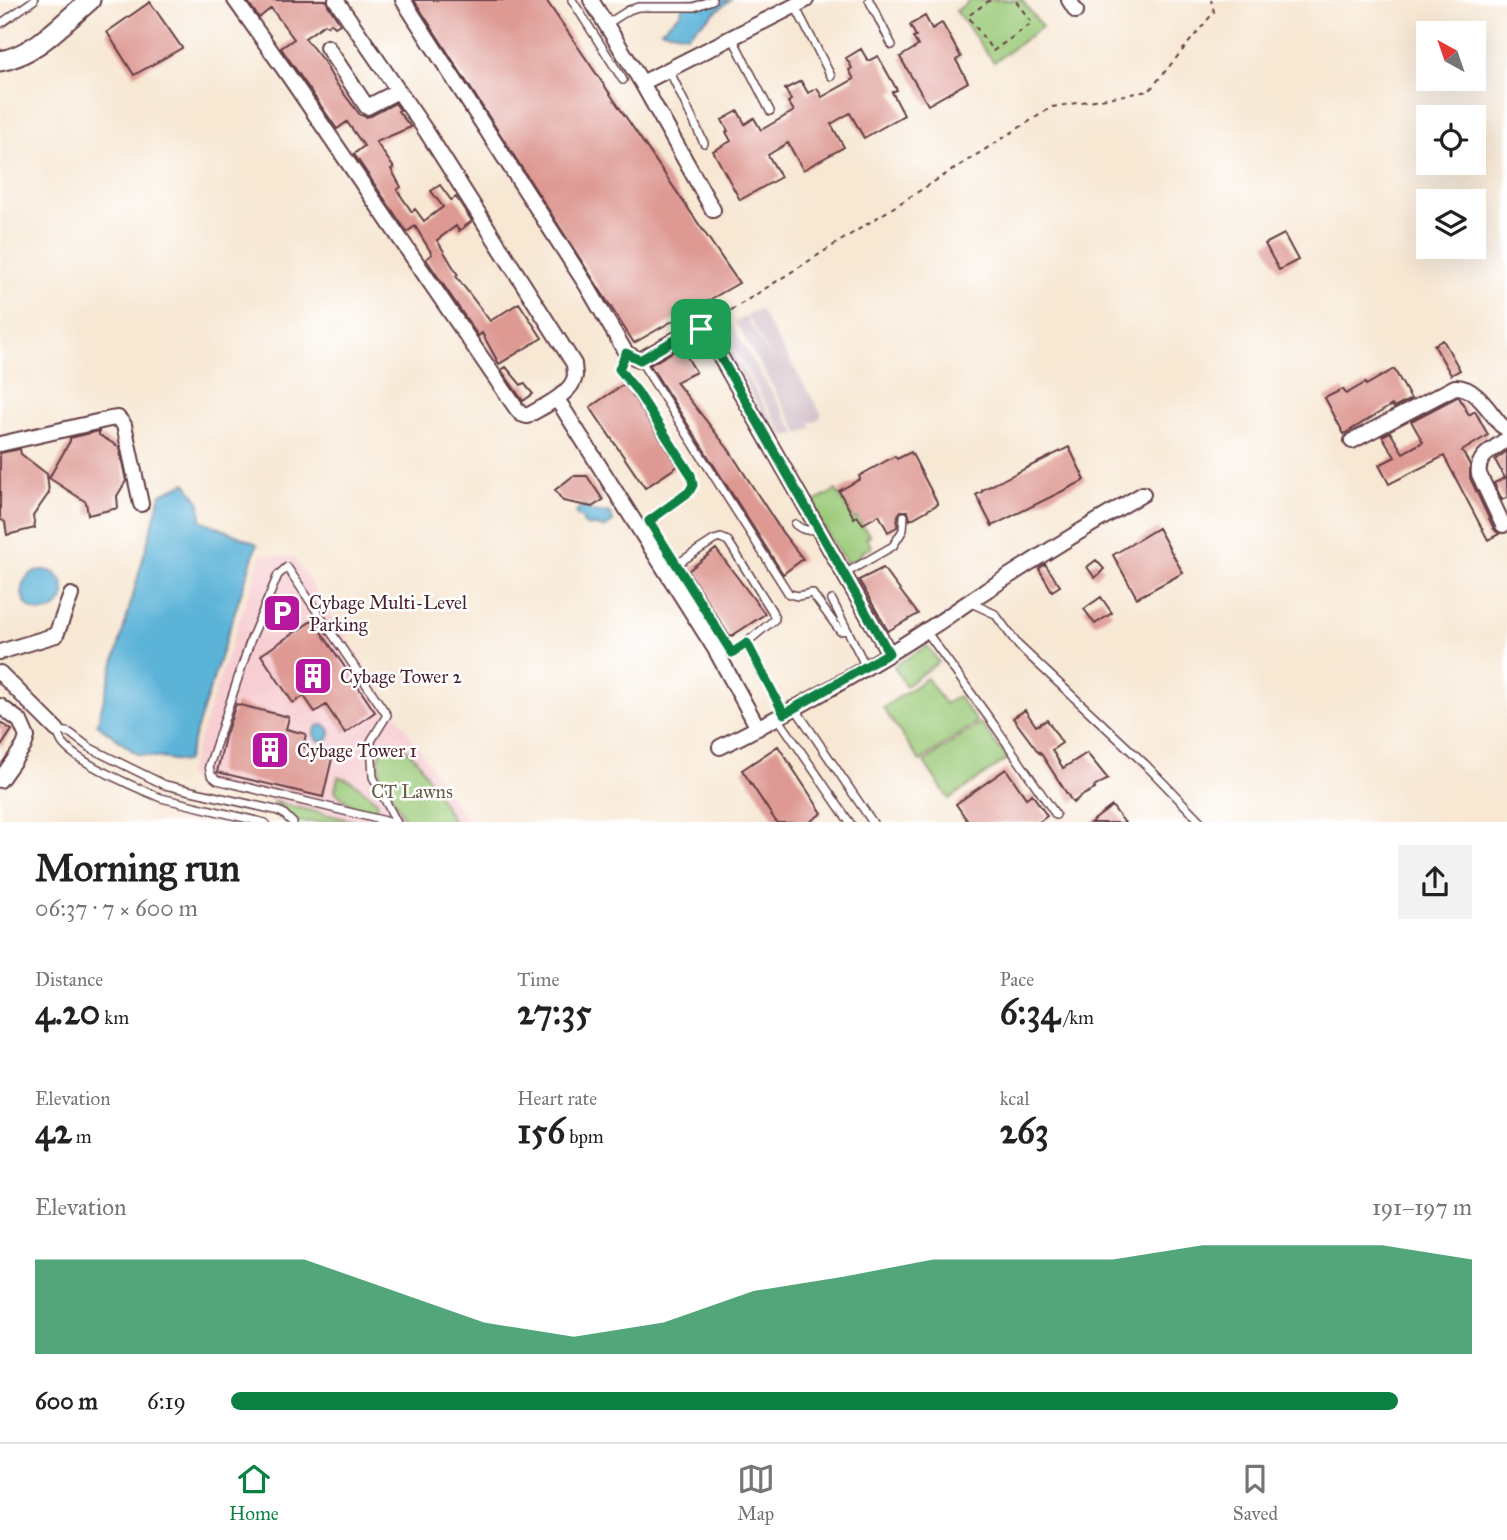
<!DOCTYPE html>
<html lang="en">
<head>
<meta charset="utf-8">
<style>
	body { margin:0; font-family:"IM FELL Great Primer",serif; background:#f2f2f2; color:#222; height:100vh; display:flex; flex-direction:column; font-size:26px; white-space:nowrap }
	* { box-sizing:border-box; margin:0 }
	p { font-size:23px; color:#767676 }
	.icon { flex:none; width:38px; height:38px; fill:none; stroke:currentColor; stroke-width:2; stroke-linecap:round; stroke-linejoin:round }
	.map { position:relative; height:822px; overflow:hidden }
	.drawer { display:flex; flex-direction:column; background:#fff; flex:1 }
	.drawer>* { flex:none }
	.needle { width:46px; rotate:320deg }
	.buttons { position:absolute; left:1416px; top:21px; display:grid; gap:14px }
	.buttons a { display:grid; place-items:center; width:70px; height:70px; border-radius:0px; background:#fff; box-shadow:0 7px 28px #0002; font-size:35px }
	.pin { position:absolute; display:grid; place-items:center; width:60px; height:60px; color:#fff; margin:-30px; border-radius:14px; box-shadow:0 4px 10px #0006 }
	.round { display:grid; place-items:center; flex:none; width:74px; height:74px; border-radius:0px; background:#f2f2f2 }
	.head { display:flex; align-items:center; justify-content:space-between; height:119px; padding:0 35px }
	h1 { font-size:38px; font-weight:700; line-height:52px }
	.stats { display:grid; grid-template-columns:repeat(3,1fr); gap:10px; height:119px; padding:7px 35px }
	.stats div { display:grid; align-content:center }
	.stats b { font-size:35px; font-weight:700 }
	.stats small { font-size:19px; font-weight:400 }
	.stats p { font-size:19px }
	.chart { height:196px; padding:14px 35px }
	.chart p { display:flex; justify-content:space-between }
	.chart svg { width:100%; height:126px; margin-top:7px; fill:#0b8043; opacity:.7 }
	ul { padding:0 35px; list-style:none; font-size:23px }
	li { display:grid; grid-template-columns:112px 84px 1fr; align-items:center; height:52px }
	li i { height:18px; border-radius:9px; background:#0b8043 }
	.menu { display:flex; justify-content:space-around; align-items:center; height:98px; border-top:2px solid #e0e0e0; background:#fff; font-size:19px; color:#767676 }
	.menu a { display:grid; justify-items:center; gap:4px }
	.menu .selected { color:#0b8043 }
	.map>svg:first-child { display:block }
	.built { fill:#f7cfd3 }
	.industrial { fill:#d2bdc7 }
	.green { fill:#9cca79; stroke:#737452; stroke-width:2 }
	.water { fill:#5bb3d8; stroke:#526982; stroke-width:2 }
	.building { fill:#de9993 }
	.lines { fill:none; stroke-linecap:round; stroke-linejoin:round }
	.lane-casing { stroke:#643d44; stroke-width:10 }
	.street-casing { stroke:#643d44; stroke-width:18 }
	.secondary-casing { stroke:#643d44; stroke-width:23 }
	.path { stroke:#643d44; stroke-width:2; stroke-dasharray:5 5; stroke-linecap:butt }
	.lane { stroke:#fff; stroke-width:7 }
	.street { stroke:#fff; stroke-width:14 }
	.secondary { stroke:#fff; stroke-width:19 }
	.route-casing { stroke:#fff; stroke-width:14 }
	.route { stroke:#0b8043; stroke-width:9 }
	.labels { text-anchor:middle; stroke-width:5; stroke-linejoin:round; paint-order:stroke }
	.poi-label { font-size:19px; fill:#4a1f2b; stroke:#fff; text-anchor:start }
	.park-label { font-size:19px; fill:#675b46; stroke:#fff }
</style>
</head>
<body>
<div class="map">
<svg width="1507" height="823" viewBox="0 0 1507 823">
	<rect width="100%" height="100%" fill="#fff"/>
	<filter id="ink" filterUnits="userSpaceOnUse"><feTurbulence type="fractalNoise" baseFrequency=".0143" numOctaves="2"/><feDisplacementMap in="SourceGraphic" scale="14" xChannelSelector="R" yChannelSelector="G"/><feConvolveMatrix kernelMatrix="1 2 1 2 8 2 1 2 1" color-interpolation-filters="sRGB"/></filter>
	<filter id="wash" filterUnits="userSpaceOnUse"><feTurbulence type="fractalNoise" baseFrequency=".00686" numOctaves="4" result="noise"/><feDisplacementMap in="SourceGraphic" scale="28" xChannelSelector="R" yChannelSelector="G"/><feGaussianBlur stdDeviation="1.57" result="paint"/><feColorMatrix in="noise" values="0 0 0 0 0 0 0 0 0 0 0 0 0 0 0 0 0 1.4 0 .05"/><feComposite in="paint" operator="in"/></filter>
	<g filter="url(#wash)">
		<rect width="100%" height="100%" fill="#f7e7d3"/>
		<path class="built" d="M262 554 294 558 467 822H303L287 805 186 777Z"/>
		<path class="industrial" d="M759 309 822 415 816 421 809 423 812 428 800 434 735 322 746 317 781 375 747 315Z
			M732 326 797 434 785 436 721 327Z
			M721 332 783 438 779 441 716 335Z"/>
		<path class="green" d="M971 0H1022L1042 27 994 62 956 11Z
			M836 490 854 519 857 518 870 536 866 538 872 547 861 552 862 556 847 563 842 555H840L811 504Z
			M927 646 939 662 905 686 894 666Z
			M927 678 945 704 958 696 977 722 920 761 883 708Z
			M981 723 1007 759 949 799 924 762Z
			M388 741 402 745 418 761 454 822H406L380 773 378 759Z
			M338 776 351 781 377 801 376 813C357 808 348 805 335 791Z
			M275 802 358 822H296Z"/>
		<path class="water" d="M685 0H730L687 35 661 30 680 14Z
			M186 483 200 503 201 520 257 544 186 762 137 754 97 724 161 494Z
			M584 506C599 515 592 513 609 512L612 517 613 522 604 528 594 525 587 526 583 522 582 517H578L576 513 579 508Z
			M22 591a21 21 0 1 1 42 0a21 21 0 1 1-42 0Z
			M314 733a8 8 0 1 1 16 0a8 8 0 1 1-16 0Z"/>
		<g id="blocks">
			<path class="building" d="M247 0H326L328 5 340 24 335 27 331 23 327 26 325 24 305 38 324 62 335 82 360 115 366 117 371 116 395 103 400 110 398 111 411 127 376 142 394 168 391 169 401 187 397 190 412 212 415 209 424 221 443 207 431 191 440 185 451 200 456 197 472 221 459 231 456 226 437 240 458 275 456 276 490 321 519 303 542 338 499 364 482 333 478 336 426 259 432 254 415 226 407 232 354 154 364 146 347 122 337 129 281 48 294 39 271 8 259 18Z
				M414 0H546L739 283 634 343Z
				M150 2 182 48 134 75 107 32Z
				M925 16 932 29 942 23 961 57 956 60 968 82 928 105 900 57 918 46 913 37 916 36 910 25Z
				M861 49 868 61 878 56 897 90 892 92 904 115 864 138 850 113 831 124 844 147 803 170 788 143 768 155 781 177 740 200 713 151 731 141 726 132 728 131 722 120 738 111 745 124 754 118 761 130 794 111 788 102 791 100 785 89 801 81 808 93 817 88 822 97 854 79 849 70 852 68 846 58Z
				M1284 234 1298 260 1279 270 1265 244Z
				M695 339 698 345 684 352 696 372 676 382 729 450 782 532 803 559 783 574 650 365Z
				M1443 340 1460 370 1451 375 1434 345Z
				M506 367 521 385 524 383 533 394 523 401 501 370Z
				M1394 369 1411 399 1394 408 1392 405 1344 434 1325 398 1343 389 1346 394 1365 383 1366 385Z
				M624 384 632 395 678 466 645 488 590 407Z
				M1457 397H1459L1469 415 1475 411 1488 435 1462 451 1470 465V478L1494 529 1499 534 1488 540 1444 456 1389 484 1379 465 1395 457 1382 436 1390 432 1403 453 1423 442 1411 421Z
				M99 431V435L119 447 126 481 117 496 118 508 88 515 86 502 49 478 70 441V438Z
				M1069 447 1085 480 992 526 976 495 982 492V490Z
				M20 449 21 454 47 474 49 493 33 516 35 528 7 535 5 522 0 519V453Z
				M1507 451V497L1502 500 1494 483 1505 478 1495 460Z
				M911 452 938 504 910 520 908 511H901L898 515 897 527 888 532 879 515 863 524 857 516 854 518 839 491 860 479 859 476 895 456 897 459Z
				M573 476H587L603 500 592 507 563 501 555 490Z
				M1158 528 1183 573 1137 598 1113 555Z
				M716 549 765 614 730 637 688 571Z
				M1096 560 1104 569 1095 578 1087 567Z
				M1045 564 1060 586 1052 591 1039 569Z
				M883 568 918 614 888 631 859 580Z
				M1101 597 1112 613 1095 624 1084 609Z
				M313 620 375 712 345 733 326 705 315 712 304 696 293 703 261 655Z
				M236 704 289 717 286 729 306 734 303 747 333 754 323 797 217 772 225 737Z
				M1025 710 1036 726 1047 720 1062 743 1052 750 1063 768 1087 753 1108 779 1094 787 1095 789 1081 796 1073 803 1040 752 1039 753 1013 718Z
				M0 722 12 730 0 748Z
				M778 746 822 813 808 823H777L742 770Z
				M1006 769 1026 798 1032 794 1047 816 1038 823H969L956 804Z
				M1112 806 1125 823H1090Z"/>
		</g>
	</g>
	<g filter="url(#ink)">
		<use href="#blocks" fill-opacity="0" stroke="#643d44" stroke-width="2"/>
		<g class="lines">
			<g class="lane-casing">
				<path id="lane" d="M572 0 623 80
					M869 0 892 45
					M795 6 831 76
					M0 24 34 0
					M607 24 629 10 638 7H694L712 0
					M732 37 770 111
					M669 70 704 143
					M626 353 619 369 637 391 691 475 693 485 689 492 649 521 677 564 714 540 721 538 728 541 772 611 775 619 746 643 732 653 677 564
					M640 360 789 594 798 596 812 593 840 631 847 630
					M795 524C803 531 808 531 818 528
					M844 574 893 546 903 530 904 516
					M832 600 866 667
					M969 602 995 614 1018 645 1145 764 1202 823
					M926 631 997 729 1056 815
					M746 643 784 714
					M795 708 873 823
					M778 718 850 823
					M57 730 70 733 90 748 165 785 275 810 283 813 293 823
					M57 730C59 736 60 741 64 745 80 764 137 788 161 798L265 823
					M394 823 217 780 211 775 209 766 251 639 278 575 287 567 387 715 371 741 373 777 397 823"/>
			</g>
			<g class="street-casing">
				<path id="street" d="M235 0 286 72 516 408 521 414 527 416C542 407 572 394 575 376 575 374 574 365 574 364L426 131 336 0
					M403 0 587 286 626 353 640 360 694 329H701L708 335 889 653
					M591 0 642 83 713 210
					M1069 0 1076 11
					M327 47 367 107 398 91
					M642 83 806 0
					M557 399 715 649 758 728
					M1352 441 1455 387C1475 386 1489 411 1501 425L1507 429
					M0 444 110 419 118 418 124 425 141 504
					M1503 525 1479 474C1476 456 1494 449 1507 439
					M0 652 56 635 71 595
					M0 673 57 730
					M0 706 20 721 27 737 24 746 0 780
					M720 747C790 712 859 674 925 631 941 622 955 611 970 601 1027 564 1084 528 1143 494"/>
			</g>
			<g class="secondary-casing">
				<path id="secondary" d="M0 61C35 55 63 23 90 0"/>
			</g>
			<path class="path" d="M990 0 968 16 993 51 1032 23 1015 0
				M714 321 1052 107 1149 91 1214 12 1211 0"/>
			<use href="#lane" class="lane"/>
			<use href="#street" class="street"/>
			<use href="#secondary" class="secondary"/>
		</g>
	</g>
	<g class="lines" filter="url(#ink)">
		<g class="route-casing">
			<path id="route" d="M694 329H701L708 335 889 653 784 714 747 643 732 653 649 521 689 492 693 485 691 475 637 391 619 369 626 353 640 360Z"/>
		</g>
		<use href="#route" class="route"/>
	</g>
	<defs>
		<g id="parking-square" transform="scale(2.0125)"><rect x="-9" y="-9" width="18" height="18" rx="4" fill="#b5179e" stroke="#fff"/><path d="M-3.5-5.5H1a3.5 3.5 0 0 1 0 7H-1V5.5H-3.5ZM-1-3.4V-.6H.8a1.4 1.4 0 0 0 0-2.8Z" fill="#fff"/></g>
		<g id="building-square" transform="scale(2.0125)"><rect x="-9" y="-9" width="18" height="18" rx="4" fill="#b5179e" stroke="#fff"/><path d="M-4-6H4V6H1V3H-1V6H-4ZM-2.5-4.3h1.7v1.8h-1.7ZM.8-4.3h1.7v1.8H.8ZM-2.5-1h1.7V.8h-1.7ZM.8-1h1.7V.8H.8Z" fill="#fff"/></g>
	</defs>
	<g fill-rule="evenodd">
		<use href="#parking-square" x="282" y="613"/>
		<use href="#building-square" x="313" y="676"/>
		<use href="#building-square" x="270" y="750"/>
	</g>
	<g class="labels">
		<g class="poi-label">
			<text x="309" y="609">Cybage Multi-Level<tspan x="309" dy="22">Parking</tspan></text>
			<text x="340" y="683">Cybage Tower 2</text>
			<text x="297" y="757">Cybage Tower 1</text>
		</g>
		<g class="park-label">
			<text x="412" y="798">CT Lawns</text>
		</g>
	</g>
</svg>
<div class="buttons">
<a><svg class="needle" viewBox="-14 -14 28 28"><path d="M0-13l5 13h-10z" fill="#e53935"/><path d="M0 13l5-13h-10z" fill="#767676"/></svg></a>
<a><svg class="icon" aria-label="locate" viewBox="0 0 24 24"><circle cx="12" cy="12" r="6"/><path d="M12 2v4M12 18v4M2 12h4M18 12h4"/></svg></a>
<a><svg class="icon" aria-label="layers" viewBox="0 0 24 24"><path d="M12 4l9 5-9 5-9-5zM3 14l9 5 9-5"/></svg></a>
</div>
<div class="pin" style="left:701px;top:329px;background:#1e9e55"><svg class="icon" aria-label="arrive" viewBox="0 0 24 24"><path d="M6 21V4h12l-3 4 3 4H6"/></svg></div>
</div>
<section class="drawer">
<div class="head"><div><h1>Morning run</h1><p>06:37 · 7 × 600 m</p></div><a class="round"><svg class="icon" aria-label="share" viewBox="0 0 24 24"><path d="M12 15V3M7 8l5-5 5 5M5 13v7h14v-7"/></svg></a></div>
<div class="stats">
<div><p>Distance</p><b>4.20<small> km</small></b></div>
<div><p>Time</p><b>27:35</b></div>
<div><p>Pace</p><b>6:34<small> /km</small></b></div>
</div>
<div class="stats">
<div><p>Elevation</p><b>42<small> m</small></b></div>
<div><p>Heart rate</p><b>156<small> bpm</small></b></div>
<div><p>kcal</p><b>263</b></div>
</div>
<div class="chart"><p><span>Elevation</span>191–197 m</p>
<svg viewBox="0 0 160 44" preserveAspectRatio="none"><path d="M0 44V11L10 11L20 11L30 11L40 22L50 33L60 38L70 33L80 22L90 17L100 11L110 11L120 11L130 6L140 6L150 6L160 11V44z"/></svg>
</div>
<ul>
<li><b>600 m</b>6:19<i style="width:94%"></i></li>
</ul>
</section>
<nav class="menu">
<a class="selected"><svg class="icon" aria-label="home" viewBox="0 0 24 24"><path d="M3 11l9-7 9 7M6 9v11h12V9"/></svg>Home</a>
<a><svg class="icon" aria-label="map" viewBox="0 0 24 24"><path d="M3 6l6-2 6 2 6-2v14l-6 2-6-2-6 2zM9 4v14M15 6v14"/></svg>Map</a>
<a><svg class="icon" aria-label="saved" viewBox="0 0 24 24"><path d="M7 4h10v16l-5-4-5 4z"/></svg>Saved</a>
</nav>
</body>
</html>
